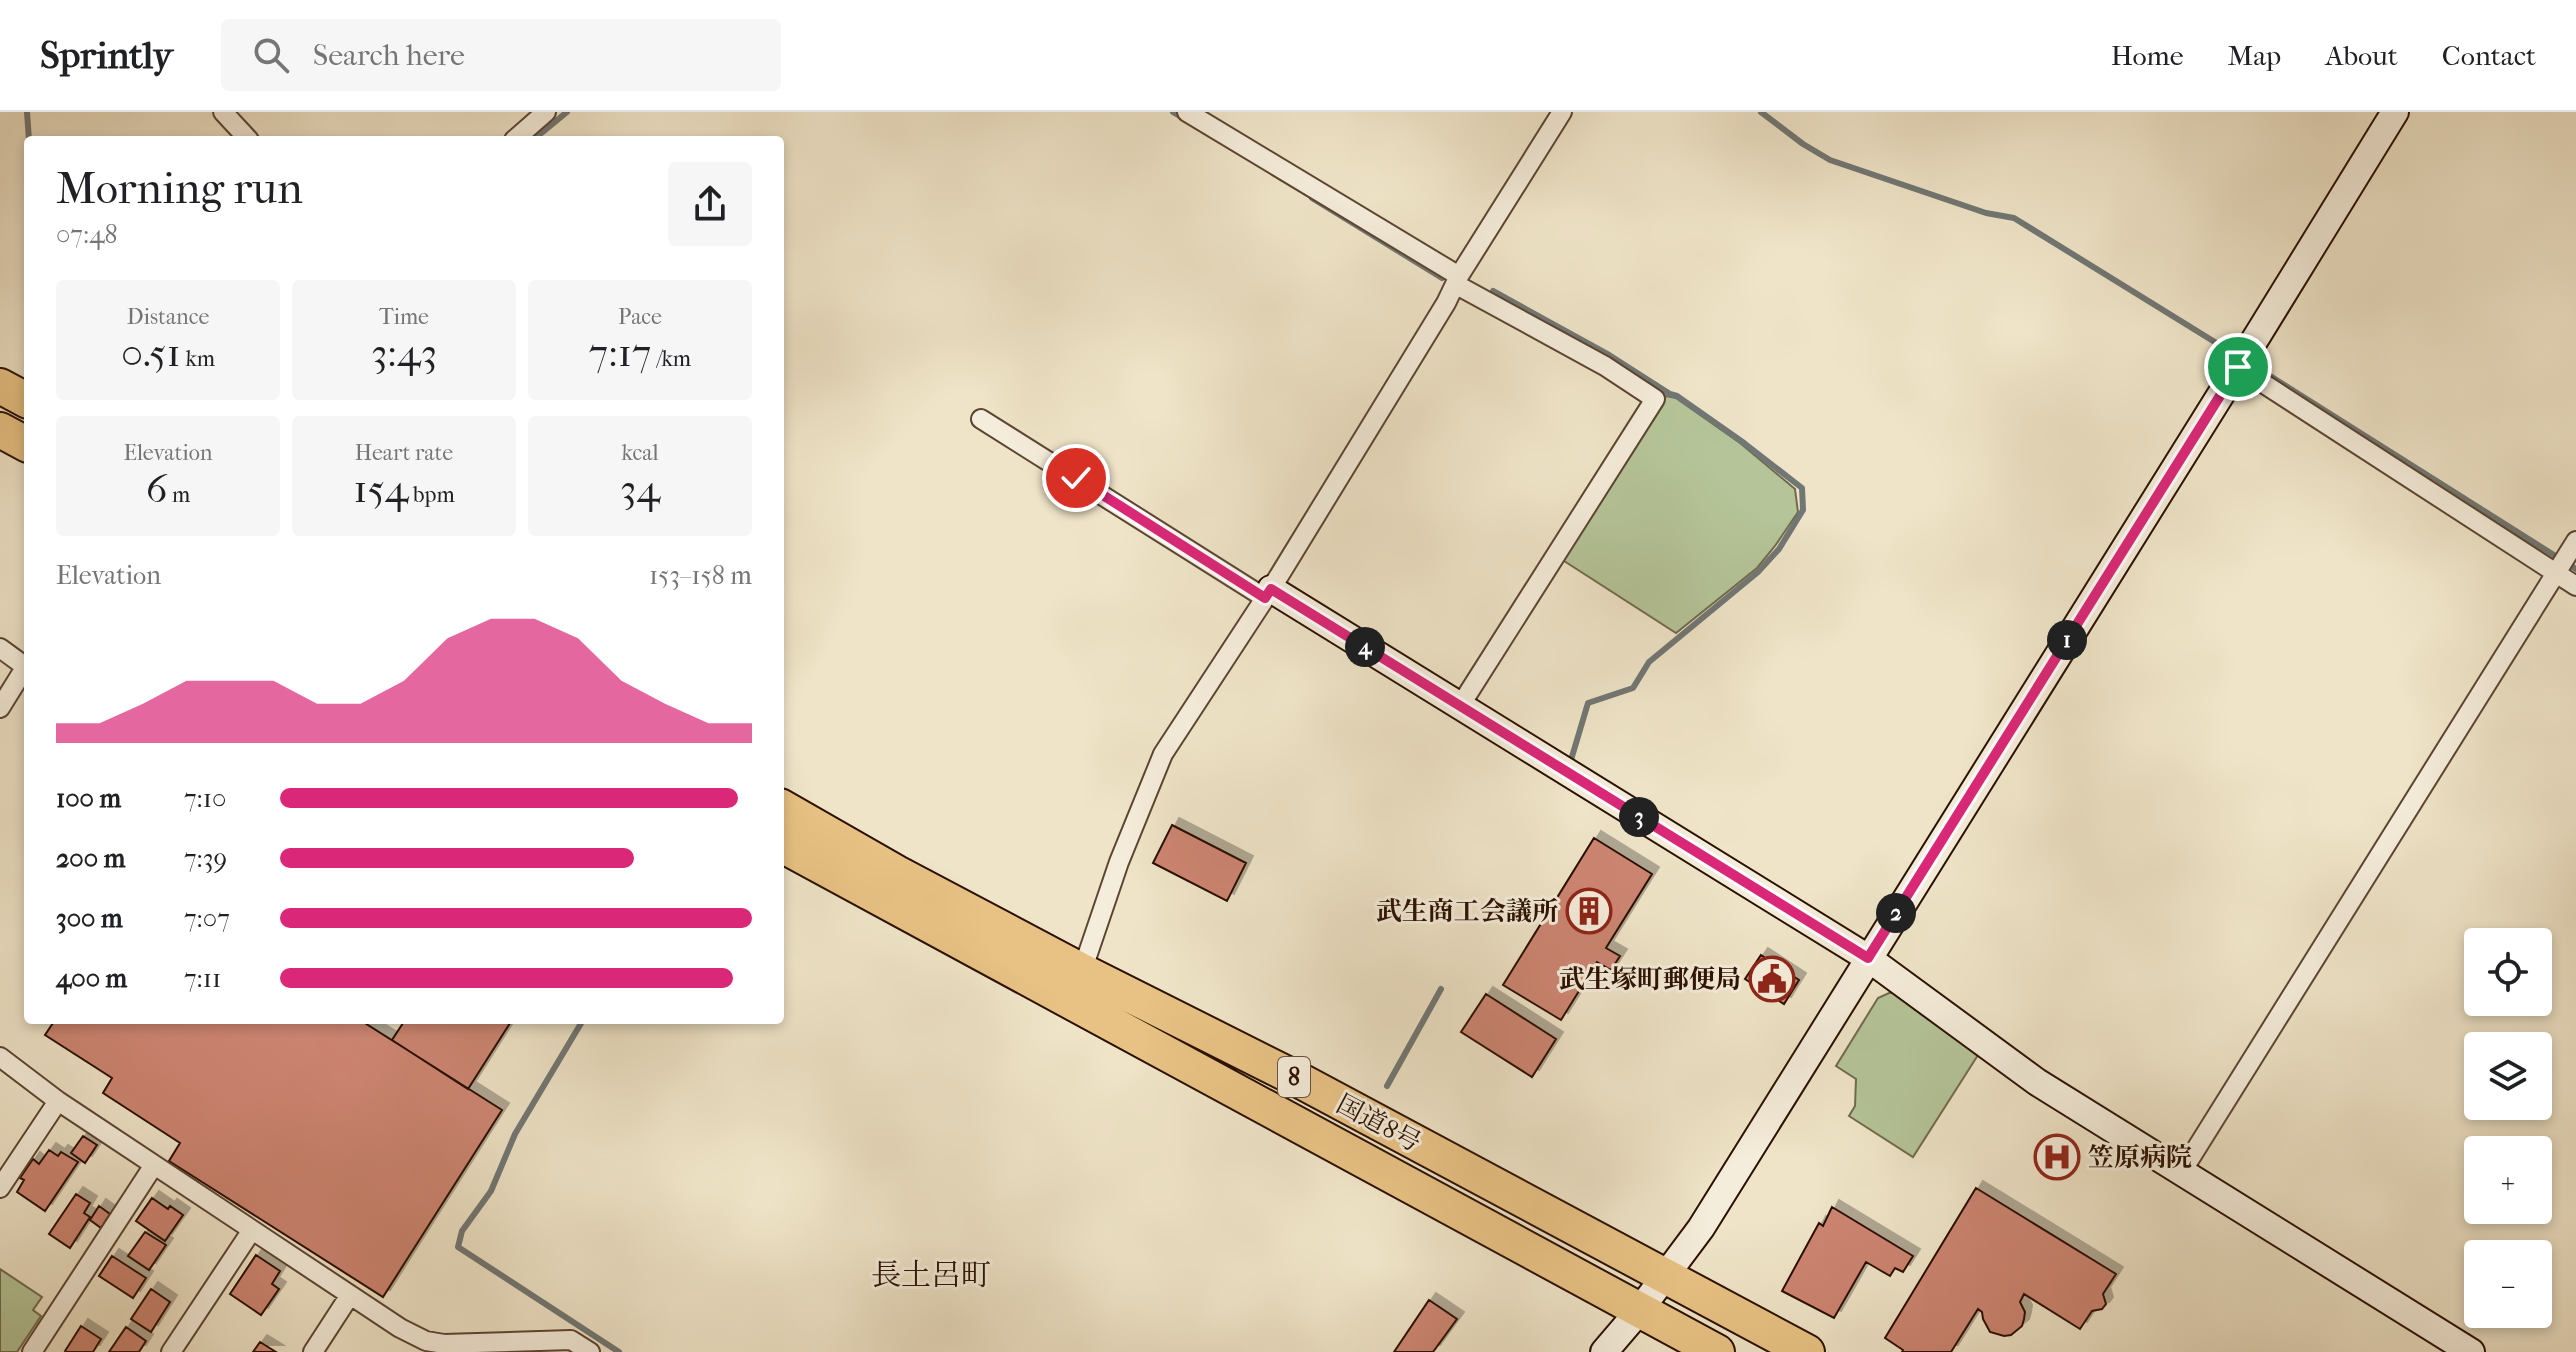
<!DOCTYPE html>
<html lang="en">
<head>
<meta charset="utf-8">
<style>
	body { margin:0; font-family:"IM FELL French Canon","Noto Serif JP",serif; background:#f6f6f6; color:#202124; height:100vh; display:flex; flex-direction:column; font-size:30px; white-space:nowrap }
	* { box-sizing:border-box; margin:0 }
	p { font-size:26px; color:#757577 }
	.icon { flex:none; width:44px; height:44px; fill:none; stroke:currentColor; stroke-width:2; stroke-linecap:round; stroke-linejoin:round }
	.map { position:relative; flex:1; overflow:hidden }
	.drawer { position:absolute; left:24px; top:24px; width:760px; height:888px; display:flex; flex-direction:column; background:#fff; border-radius:8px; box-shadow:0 4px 12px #0003 }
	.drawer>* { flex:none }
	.controls { position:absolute; left:2464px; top:816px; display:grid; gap:16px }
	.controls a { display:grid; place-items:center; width:88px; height:88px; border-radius:8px; background:#fff; box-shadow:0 4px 12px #0003; font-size:40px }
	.pin { position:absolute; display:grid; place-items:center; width:68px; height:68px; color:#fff; margin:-34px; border:4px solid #fff; border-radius:50%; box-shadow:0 2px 8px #0007 }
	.km { position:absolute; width:40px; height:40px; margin:-20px; border-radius:50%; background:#222; color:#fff; font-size:22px; line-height:40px; text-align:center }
	.round { display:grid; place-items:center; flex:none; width:84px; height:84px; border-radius:8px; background:#f6f6f6 }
	.head { display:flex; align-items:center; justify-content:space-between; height:136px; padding:0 32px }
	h1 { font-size:44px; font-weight:600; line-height:60px }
	.stats { display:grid; grid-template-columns:repeat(3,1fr); gap:12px; height:136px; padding:8px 32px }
	.stats div { display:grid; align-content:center; border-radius:8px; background:#f6f6f6; text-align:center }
	.stats b { font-size:40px; font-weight:600 }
	.stats small { font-size:22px; font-weight:400 }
	.stats p { font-size:22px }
	.chart { height:224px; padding:16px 32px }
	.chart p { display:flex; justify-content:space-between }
	.chart svg { width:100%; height:144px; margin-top:8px; fill:#db2777; opacity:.7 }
	ul { padding:0 32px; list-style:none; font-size:26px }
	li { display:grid; grid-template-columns:128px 96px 1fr; align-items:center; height:60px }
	li i { height:20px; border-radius:10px; background:#db2777 }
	header { display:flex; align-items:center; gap:48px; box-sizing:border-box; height:112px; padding:0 40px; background:#fff; border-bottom:2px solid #e0e0e0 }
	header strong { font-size:38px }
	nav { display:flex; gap:44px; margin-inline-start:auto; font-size:28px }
	.search { width:560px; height:72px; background:#f6f6f6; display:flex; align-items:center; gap:20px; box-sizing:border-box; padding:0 28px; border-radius:8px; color:#757577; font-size:30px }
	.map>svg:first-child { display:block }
	.green { fill:#b5c599; stroke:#706a4c; stroke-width:2 }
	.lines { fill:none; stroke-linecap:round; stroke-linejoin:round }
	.stream { stroke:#717774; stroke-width:6 }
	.building { fill:#cd8572; stroke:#2a1000; stroke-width:2; filter:url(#shadow) }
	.street-casing { stroke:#5b4532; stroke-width:22 }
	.secondary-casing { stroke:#2a1000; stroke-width:30 }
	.highway-casing { stroke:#2a1000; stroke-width:38 }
	.street { stroke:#f5eddb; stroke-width:18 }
	.secondary { stroke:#f5eddb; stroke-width:26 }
	.highway { stroke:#e8c284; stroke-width:34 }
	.route-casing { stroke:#fff; stroke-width:16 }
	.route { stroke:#db2777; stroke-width:10 }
	.labels { text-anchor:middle; stroke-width:6; stroke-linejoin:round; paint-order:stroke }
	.shield { fill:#f5eddb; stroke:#675242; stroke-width:2 }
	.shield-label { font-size:24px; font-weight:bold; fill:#2a1000 }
	.poi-label { font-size:26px; font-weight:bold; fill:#2a1000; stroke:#f5eddb; text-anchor:end }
	.street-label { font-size:26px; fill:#2a1000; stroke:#f5eddb }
	.quarter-label { font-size:30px; fill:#2a1000; stroke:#f5eddb }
</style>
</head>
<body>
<header>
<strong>Sprintly</strong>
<div class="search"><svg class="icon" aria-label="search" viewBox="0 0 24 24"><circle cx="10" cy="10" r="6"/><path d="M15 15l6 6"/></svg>Search here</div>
<nav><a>Home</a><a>Map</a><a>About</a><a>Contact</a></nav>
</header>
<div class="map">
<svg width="2576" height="1240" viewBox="0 0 2576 1240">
	<defs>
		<filter id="shadow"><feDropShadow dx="7" dy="-7" stdDeviation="0" flood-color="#0004"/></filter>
	</defs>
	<rect width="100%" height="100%" fill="#efe4c8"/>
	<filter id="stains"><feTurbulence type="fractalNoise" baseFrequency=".0025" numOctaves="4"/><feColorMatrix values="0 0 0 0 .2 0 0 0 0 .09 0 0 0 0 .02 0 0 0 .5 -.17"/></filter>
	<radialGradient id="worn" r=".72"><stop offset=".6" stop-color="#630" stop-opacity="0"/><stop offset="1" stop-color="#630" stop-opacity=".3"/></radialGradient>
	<path class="green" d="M1666 284 1676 286 1740 331 1795 377 1798 400 1775 434 1757 456 1676 521 1561 447Z
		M1889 881H1895L1978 943 1913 1045 1849 1004 1855 994 1856 967 1836 954 1878 886Z
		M0 1157 42 1185 33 1198 41 1204 17 1240H0Z"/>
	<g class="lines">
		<path class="stream" d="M27 0 29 28
			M1173 0 1184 6
			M1761 0 1803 32 1830 48 1986 101 2014 106 2218 232
			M533 28 567 0
			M28 81V120
			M1312 86 1442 166
			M1493 179 1609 243 1670 282 1677 284 1744 331 1802 376 1803 398 1779 437 1758 460 1649 550 1633 576 1588 591 1571 648
			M2267 262 2576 457
			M583 908 515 1022 491 1079 462 1119 458 1135 619 1240
			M1387 974 1441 877"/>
	</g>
	<path class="building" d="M1172 713 1246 751 1227 789 1153 751Z
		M1594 726 1652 762 1606 836 1620 844 1611 858 1597 850 1561 908 1503 873Z
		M1761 843 1799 868 1784 892 1745 867Z
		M1486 882 1556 927 1532 965 1461 920Z
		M55 908H360L502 998 383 1185 169 1049 180 1031 103 981 112 966 45 923Z
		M405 908H512L468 977 392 928Z
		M83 1024 97 1033 85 1051 71 1041Z
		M49 1038 58 1044 61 1040 78 1050 45 1099 17 1080 24 1068 20 1066 33 1047 39 1052Z
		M1976 1076 2116 1162 2103 1182 2106 1192 2102 1197 2092 1199 2080 1217 2024 1182 2020 1190 2025 1200 2024 1207 2022 1214 2011 1223 2004 1224 1990 1220 1983 1207 1982 1200 1978 1197 1951 1240H1902L1903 1238 1885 1226Z
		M76 1082 90 1091 84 1101 90 1105 70 1136 49 1122Z
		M152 1086 168 1097 170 1094 183 1103 165 1129 136 1109Z
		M99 1094 110 1102 101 1116 90 1108Z
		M1832 1095 1913 1144 1903 1160 1895 1156 1890 1164 1866 1150 1834 1206 1782 1179 1819 1111 1823 1114Z
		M145 1120 166 1133 149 1158 128 1144Z
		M256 1143 280 1159 272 1172 279 1177 261 1203 230 1182Z
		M112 1144 146 1166 133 1186 99 1164Z
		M151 1177 170 1190 151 1220 131 1207Z
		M1429 1188 1457 1207 1433 1240H1394Z
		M81 1214 101 1227 93 1240H66L65 1239Z
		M126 1215 146 1229 139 1240H109Z
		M260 1230 276 1240H253Z"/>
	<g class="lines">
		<g class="street-casing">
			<path id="street" d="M223 0 249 28
				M1187 0 1459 164
				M514 28 546 0
				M1455 172 1605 254 1655 287 1460 594
				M2238 255 2576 474
				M981 307 1265 486
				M0 536 26 555
				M0 596 28 551
				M1082 859 1119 750 1163 642 1271 477 1446 191 1459 164 1562 0
				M0 945 58 989 400 1216 426 1229 444 1232 571 1228 590 1240
				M2181 1061 2576 429
				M0 1076 58 989
				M32 1240 154 1053
				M171 1240 252 1118
				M313 1240 350 1183"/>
		</g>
		<g class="secondary-casing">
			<path id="secondary" d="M1271 477 1868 846 2037 970 2471 1240
				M1604 1240 1639 1199 1701 1116 2238 255 2395 0"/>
		</g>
		<g class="highway-casing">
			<path id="highway" d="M0 274 28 289
				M0 318 28 333
				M780 694 897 761 1082 859 1299 968 1807 1240
				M780 732 1717 1240"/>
		</g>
		<use href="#street" class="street"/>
		<use href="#secondary" class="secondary"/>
		<use href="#highway" class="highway"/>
	</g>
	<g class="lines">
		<g class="route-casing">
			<path id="route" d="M1076 366 1265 486 1271 477 1868 846 2238 255"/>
		</g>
		<use href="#route" class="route"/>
	</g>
	<defs>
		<g id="building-ring" transform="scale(2.3)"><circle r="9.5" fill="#f5eddb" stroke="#8f2418" stroke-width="1.5"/><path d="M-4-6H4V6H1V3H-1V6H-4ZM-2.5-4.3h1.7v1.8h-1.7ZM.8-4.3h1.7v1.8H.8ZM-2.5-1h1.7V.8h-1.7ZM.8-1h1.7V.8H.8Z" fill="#8f2418"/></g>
		<g id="civic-ring" transform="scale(2.3)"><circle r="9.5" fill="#f5eddb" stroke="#8f2418" stroke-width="1.5"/><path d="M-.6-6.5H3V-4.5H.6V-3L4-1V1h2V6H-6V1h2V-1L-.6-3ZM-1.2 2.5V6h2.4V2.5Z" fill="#8f2418"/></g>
		<g id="hospital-ring" transform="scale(2.3)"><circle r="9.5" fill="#f5eddb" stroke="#8f2418" stroke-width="1.5"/><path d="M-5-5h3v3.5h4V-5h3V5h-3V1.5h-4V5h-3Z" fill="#8f2418"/></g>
	</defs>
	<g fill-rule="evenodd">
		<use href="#building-ring" x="1589" y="799"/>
		<use href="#civic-ring" x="1772" y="867"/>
		<use href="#hospital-ring" x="2057" y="1045"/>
	</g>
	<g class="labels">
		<rect class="shield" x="1278" y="945" width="32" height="40" rx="6"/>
		<g class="shield-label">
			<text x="1294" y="973">8</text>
		</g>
		<g class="poi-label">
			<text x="1558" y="808">武生商工会議所</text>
			<text x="1741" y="876">武生塚町郵便局</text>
			<text x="2088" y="1054" text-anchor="start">笠原病院</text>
		</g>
		<g class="street-label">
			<text transform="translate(1379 1011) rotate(28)" y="9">国道8号</text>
		</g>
		<g class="quarter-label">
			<text x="931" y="1173">長土呂町</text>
		</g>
	</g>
	<rect width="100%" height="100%" filter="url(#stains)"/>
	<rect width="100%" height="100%" fill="url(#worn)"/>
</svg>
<div class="controls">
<a><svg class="icon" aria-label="locate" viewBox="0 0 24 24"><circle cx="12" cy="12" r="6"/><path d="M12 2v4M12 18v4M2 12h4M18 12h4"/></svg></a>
<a><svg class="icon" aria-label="layers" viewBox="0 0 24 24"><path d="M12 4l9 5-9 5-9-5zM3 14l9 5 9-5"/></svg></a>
<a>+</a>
<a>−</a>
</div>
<div class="pin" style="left:2238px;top:255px;background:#1e9e55"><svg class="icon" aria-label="arrive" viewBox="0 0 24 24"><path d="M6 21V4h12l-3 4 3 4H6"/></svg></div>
<div class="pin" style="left:1076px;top:366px;background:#d93025"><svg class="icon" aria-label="check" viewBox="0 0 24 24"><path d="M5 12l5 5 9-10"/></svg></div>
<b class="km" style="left:2067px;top:528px">1</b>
<b class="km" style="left:1896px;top:801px">2</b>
<b class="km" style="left:1639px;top:705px">3</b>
<b class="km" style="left:1365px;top:535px">4</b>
<section class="drawer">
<div class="head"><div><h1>Morning run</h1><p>07:48</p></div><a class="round"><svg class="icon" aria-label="share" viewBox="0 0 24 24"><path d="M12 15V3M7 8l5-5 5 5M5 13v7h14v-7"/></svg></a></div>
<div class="stats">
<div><p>Distance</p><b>0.51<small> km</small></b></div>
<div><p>Time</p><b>3:43</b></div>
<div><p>Pace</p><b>7:17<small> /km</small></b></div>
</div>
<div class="stats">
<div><p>Elevation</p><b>6<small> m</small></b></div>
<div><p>Heart rate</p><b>154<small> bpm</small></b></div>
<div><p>kcal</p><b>34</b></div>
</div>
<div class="chart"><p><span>Elevation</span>153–158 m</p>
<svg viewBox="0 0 160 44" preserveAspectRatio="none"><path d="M0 44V38L10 38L20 32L30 25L40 25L50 25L60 32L70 32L80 25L90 12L100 6L110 6L120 12L130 25L140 32L150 38L160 38V44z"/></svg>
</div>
<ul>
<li><b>100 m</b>7:10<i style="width:97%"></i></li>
<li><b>200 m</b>7:39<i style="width:75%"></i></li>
<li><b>300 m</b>7:07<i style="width:100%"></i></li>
<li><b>400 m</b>7:11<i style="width:96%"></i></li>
</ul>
</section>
</div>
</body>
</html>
